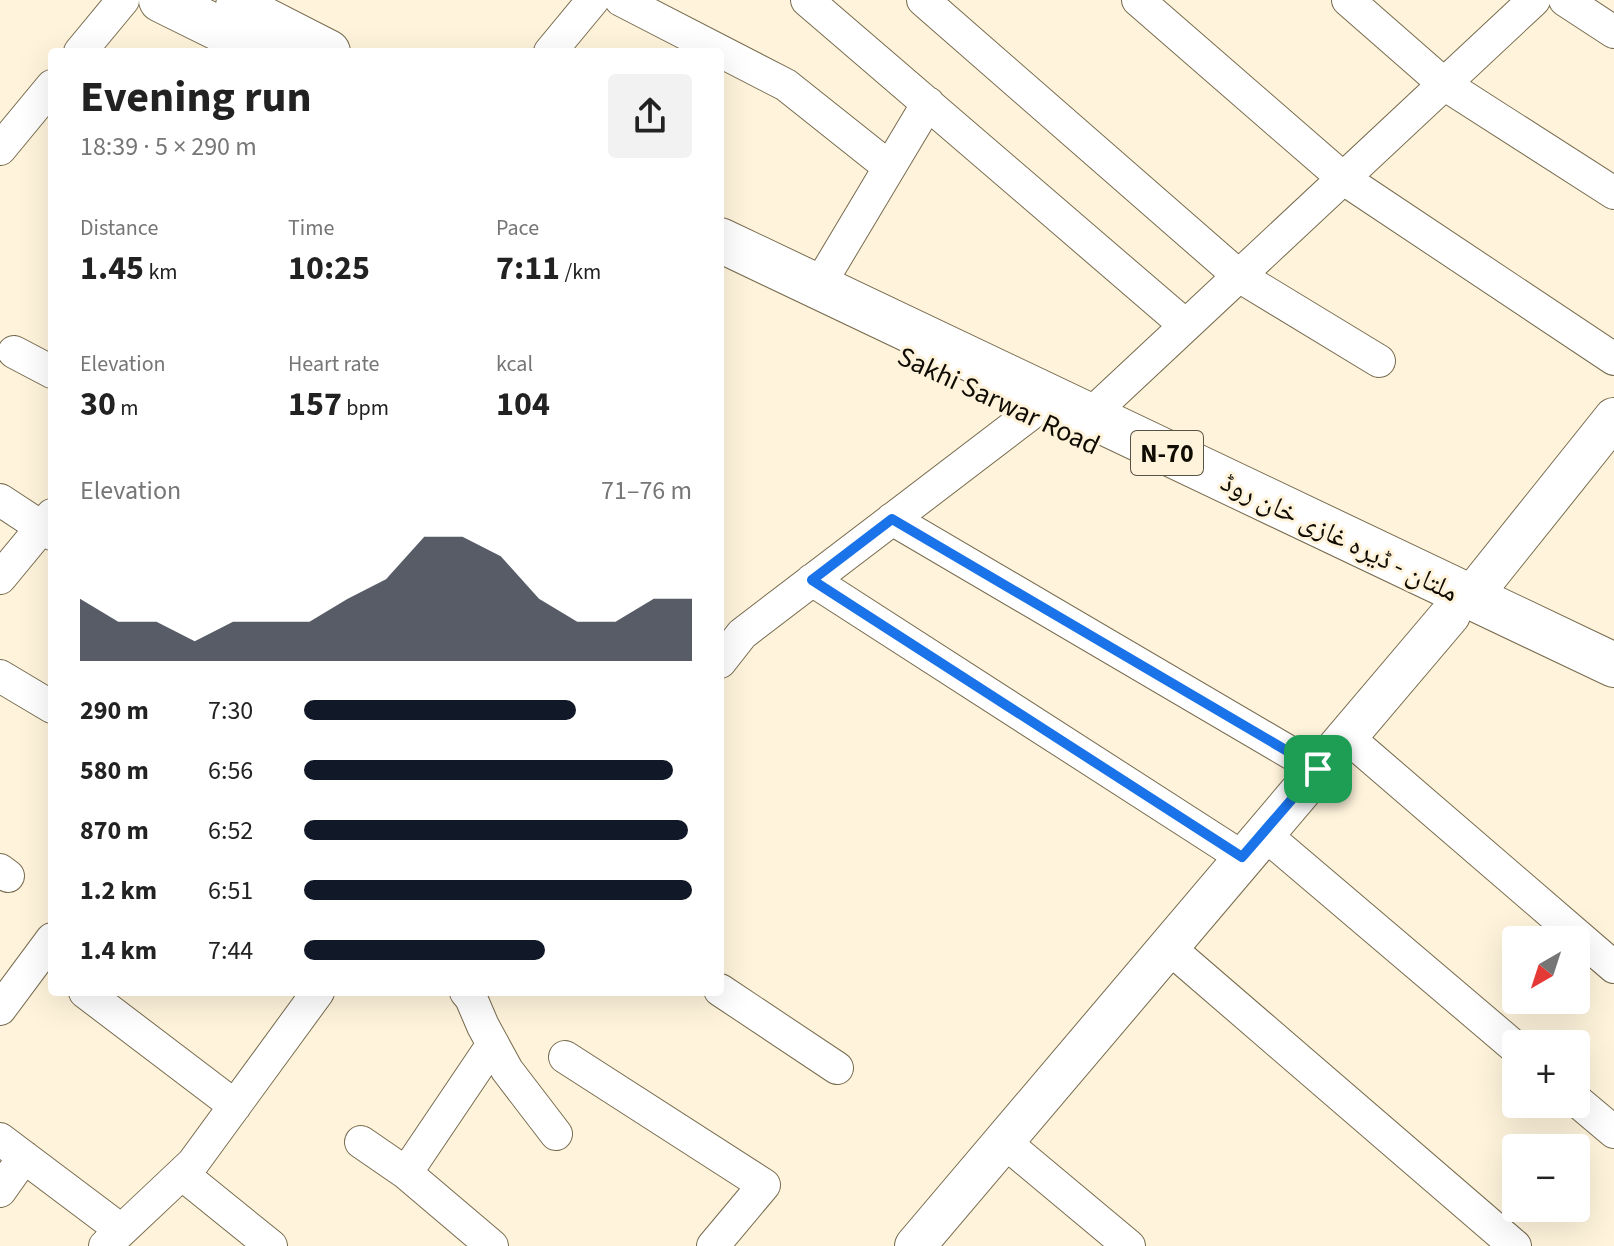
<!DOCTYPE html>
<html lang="en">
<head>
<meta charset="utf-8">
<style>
	body { margin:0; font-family:"Source Sans 3","Noto Naskh Arabic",sans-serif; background:#f2f2f2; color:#222; height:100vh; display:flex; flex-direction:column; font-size:30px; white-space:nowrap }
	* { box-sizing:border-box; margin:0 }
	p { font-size:26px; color:#767676 }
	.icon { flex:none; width:44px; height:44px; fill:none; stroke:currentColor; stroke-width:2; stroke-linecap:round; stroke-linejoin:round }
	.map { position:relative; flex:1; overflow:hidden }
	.sheet { position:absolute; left:48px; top:48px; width:676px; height:948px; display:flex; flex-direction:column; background:#fff; border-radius:8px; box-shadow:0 8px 32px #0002 }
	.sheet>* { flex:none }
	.needle { width:52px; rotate:219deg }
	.controls { position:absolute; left:1502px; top:926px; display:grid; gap:16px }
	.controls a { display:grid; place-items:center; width:88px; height:88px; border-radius:8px; background:#fff; box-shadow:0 8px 32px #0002; font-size:40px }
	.pin { position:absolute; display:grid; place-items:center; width:68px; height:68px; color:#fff; margin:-34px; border-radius:16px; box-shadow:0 4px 12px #0006 }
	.round { display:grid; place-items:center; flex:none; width:84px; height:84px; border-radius:8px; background:#f2f2f2 }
	.overview { display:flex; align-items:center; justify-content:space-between; height:136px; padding:0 32px }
	h1 { font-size:44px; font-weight:700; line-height:60px }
	.figures { display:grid; grid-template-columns:repeat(3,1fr); gap:12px; height:136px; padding:8px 32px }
	.figures div { display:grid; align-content:center }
	.figures b { font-size:34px; font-weight:700 }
	.figures small { font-size:22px; font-weight:400 }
	.figures p { font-size:22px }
	.chart { height:224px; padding:16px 32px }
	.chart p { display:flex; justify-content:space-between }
	.chart svg { width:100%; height:144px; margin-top:8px; fill:#111827; opacity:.7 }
	ul { padding:0 32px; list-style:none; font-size:26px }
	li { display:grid; grid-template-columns:128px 96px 1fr; align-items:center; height:60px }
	li i { height:20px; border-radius:10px; background:#111827 }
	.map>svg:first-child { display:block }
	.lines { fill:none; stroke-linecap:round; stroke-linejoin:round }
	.minor-casing { stroke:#776b4f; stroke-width:34 }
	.tertiary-casing { stroke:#776b4f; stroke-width:42 }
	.trunk-casing { stroke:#776b4f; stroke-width:46 }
	.minor { stroke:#fff; stroke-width:32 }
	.tertiary { stroke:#fff; stroke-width:40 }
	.trunk { stroke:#fff; stroke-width:44 }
	.route-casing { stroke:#fff; stroke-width:16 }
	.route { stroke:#1a73e8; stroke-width:10 }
	.labels { text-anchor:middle; stroke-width:6; stroke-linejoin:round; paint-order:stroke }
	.shield { fill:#fff4db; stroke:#585244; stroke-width:2 }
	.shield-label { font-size:26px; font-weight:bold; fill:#100c03 }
	.street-label { font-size:28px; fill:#100c03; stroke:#fff4db }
</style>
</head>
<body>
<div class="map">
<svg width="1614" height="1246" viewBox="0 0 1614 1246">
	<rect width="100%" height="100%" fill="#fff4db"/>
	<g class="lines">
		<g class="minor-casing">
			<path id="minor" d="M621 0 786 85 889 167
				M807 0 1185 325
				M923 0 1239 276 1379 361
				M1138 0 1344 179 1614 359
				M1348 0 1444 84 1614 193
				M1565 0 1614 32
				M80 52 123 0
				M550 52 593 0
				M0 149 52 86
				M818 287 928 103
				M14 352 52 372
				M1089 416 1534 0
				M0 500 52 534
				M892 519 1318 769
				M0 578 52 515
				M812 580 1242 857
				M720 662 742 634 1029 415
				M0 676 52 707
				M1346 736 1614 967
				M1263 833 1516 1048
				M0 870 8 876
				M1167 946 1515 1246
				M720 990 837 1068
				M85 992 235 1106
				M466 992 471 998 483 1026 507 1070 556 1134
				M0 1009 52 939
				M565 1057 764 1185 713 1246
				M1576 1100 1614 1132
				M0 1139 121 1230
				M1002 1140 1129 1246
				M361 1142 406 1173 492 1246
				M406 1173 493 1044
				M182 1174 271 1246
				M0 1191 24 1157
				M105 1246 193 1163 318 992"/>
		</g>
		<g class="tertiary-casing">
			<path id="tertiary" d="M1470 598 1614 418
				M915 1246 1450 615"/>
		</g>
		<g class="trunk-casing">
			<path id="trunk" d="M161 0 266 52
				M238 6 328 52
				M720 240 1614 665"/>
		</g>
		<use href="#minor" class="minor"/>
		<use href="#tertiary" class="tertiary"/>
		<use href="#trunk" class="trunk"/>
	</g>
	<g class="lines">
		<g class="route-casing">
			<path id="route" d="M892 519 1318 769 1242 857 812 580Z"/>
		</g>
		<use href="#route" class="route"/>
	</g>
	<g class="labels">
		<rect class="shield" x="1131" y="431" width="72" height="44" rx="6"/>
		<g class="shield-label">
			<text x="1167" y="462">N-70</text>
		</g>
		<g class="street-label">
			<text transform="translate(999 400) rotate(25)" y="10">Sakhi Sarwar Road</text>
			<text transform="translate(1340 536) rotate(26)" y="10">ملتان - ڈیرہ غازی خان روڈ</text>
		</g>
	</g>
</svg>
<div class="controls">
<a><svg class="needle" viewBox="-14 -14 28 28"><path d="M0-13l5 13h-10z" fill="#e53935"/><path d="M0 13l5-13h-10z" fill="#767676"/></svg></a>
<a>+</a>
<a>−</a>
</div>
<div class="pin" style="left:1318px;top:769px;background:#1e9e55"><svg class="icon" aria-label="arrive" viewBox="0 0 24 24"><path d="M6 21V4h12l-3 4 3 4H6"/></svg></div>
<section class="sheet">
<div class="overview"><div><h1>Evening run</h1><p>18:39 · 5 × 290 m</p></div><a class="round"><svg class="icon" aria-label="share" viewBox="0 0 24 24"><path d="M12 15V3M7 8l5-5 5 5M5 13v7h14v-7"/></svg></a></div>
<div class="figures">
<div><p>Distance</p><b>1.45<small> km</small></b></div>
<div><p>Time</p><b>10:25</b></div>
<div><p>Pace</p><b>7:11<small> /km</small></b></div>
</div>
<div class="figures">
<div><p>Elevation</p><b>30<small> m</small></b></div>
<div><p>Heart rate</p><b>157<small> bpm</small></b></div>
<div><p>kcal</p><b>104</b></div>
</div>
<div class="chart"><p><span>Elevation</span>71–76 m</p>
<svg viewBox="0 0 160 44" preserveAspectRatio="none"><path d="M0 44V25L10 32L20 32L30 38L40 32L50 32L60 32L70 25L80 19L90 6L100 6L110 12L120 25L130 32L140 32L150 25L160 25V44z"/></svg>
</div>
<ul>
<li><b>290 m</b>7:30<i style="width:70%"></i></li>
<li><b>580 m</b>6:56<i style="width:95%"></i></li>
<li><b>870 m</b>6:52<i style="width:99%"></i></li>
<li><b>1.2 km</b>6:51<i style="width:100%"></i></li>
<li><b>1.4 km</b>7:44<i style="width:62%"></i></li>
</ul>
</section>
</div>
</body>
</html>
